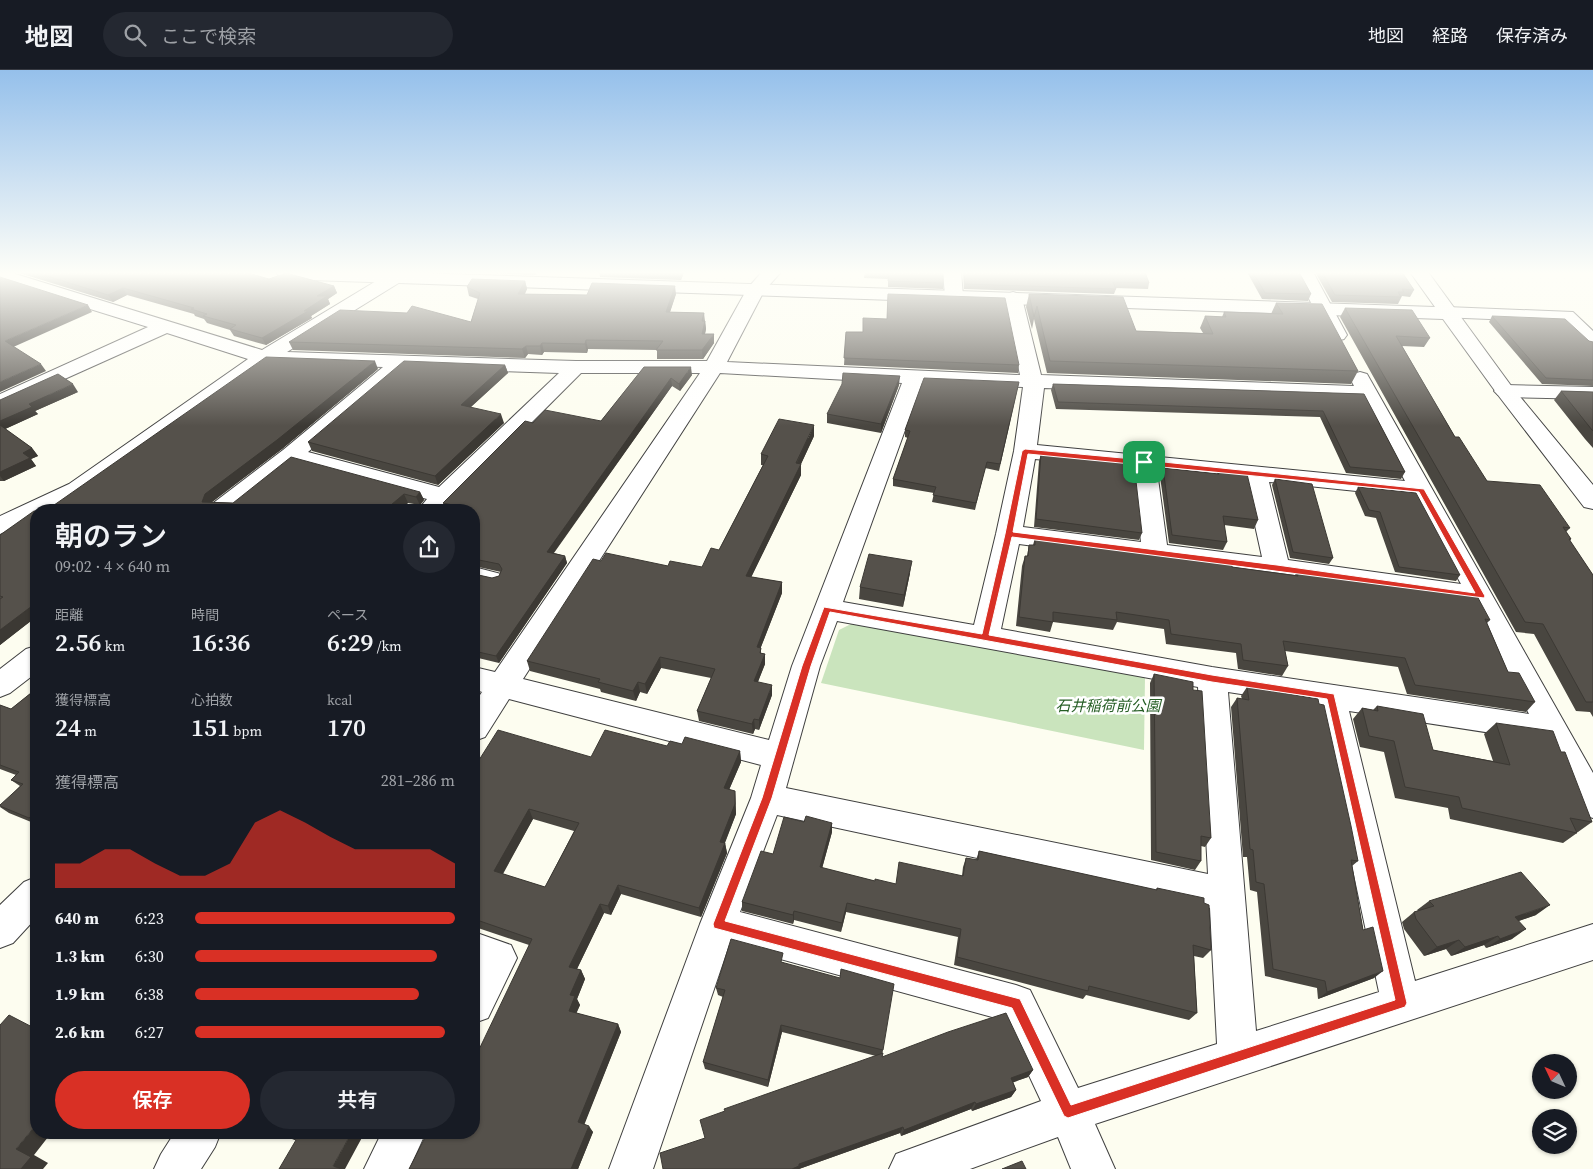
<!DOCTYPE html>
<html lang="ja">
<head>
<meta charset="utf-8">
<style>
	body { margin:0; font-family:"Source Serif 4","Noto Sans JP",serif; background:#242831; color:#f1f3f6; height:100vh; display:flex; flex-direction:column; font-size:19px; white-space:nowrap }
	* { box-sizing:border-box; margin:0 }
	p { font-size:16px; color:#9ea1a6 }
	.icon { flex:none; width:28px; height:28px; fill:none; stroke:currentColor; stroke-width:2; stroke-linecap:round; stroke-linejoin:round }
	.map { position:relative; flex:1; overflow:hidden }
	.panel { position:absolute; left:30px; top:434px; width:450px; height:635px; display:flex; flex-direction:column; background:#171b24; border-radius:20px; box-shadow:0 1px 4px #0004 }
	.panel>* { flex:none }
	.needle { width:32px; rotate:314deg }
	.controls { position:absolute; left:1532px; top:984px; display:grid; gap:10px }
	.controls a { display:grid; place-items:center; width:45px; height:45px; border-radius:50%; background:#171b24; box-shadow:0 1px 4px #0004; font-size:25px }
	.pin { position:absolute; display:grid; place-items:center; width:42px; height:42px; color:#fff; margin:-21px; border-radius:10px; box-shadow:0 2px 8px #0006 }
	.round { display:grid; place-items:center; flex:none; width:52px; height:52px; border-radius:26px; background:#242831 }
	.summary { display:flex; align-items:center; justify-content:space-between; height:85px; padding:0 25px }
	h1 { font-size:28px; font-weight:600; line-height:38px }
	.metrics { display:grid; grid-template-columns:repeat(3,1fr); gap:8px; height:85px; padding:5px 25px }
	.metrics div { display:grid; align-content:center }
	.metrics b { font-size:25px; font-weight:600 }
	.metrics small { font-size:14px; font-weight:400 }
	.metrics p { font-size:14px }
	.chart { height:140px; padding:10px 25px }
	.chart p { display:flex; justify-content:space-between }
	.chart svg { width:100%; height:90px; margin-top:5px; fill:#d93025; opacity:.7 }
	.action { display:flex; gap:10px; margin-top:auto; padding:10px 25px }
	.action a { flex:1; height:58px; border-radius:30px; background:#d93025; color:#fff; font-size:20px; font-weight:600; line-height:58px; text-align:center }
	.action a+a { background:#242831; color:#f1f3f6 }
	ul { padding:0 25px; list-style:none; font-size:16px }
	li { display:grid; grid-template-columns:80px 60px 1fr; align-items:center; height:38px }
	li i { height:12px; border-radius:6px; background:#d93025 }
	header { display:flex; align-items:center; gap:30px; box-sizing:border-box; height:70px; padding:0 25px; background:#171b24; border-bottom:1px solid #363941 }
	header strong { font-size:24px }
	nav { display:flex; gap:28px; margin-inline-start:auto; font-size:18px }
	.search { width:350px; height:45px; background:#242831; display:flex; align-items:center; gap:12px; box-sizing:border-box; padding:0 18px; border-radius:28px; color:#9ea1a6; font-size:19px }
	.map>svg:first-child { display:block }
	.green { fill:#cae4bd }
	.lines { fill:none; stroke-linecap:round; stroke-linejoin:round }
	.service-casing { stroke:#404040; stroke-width:2 }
	.minor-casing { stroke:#404040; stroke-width:2 }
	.tertiary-casing { stroke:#404040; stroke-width:2 }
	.service { fill:#fff; fill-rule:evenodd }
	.minor { fill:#fff; fill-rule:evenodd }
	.tertiary { fill:#fff; fill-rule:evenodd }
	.wall { fill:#494640; fill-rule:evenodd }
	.shaded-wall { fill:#3c3934 }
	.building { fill:#55514b; stroke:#3c3934; fill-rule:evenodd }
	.route { fill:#d93025; stroke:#fff; fill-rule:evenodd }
	.labels { text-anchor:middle; stroke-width:5; stroke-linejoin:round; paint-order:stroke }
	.park-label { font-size:15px; font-style:italic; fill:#265e25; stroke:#fff }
</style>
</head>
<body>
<header>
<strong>地図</strong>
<div class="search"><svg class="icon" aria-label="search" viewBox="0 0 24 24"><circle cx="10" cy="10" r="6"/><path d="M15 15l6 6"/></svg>ここで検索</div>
<nav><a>地図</a><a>経路</a><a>保存済み</a></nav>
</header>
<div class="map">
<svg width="1593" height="1099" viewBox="0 0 1593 1099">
	<rect width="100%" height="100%" fill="#fdfdf0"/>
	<path class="green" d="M853 553 1145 607 1144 680 821 613 839 560Z"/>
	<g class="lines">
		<g class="service-casing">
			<path id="service" d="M474 497 501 504 503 508 501 512 495 514 474 509Z"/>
		</g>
		<g class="minor-casing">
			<path id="minor" d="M0 202H9L262 280 391 202H413L410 206 287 282 576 291H707L747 219 762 202H781L764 221 727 292 1020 305 1004 228 1007 224 1013 222 1019 224 1022 228 1041 305 1354 316 1350 308 1353 304 1360 302 1367 304 1593 703V748L1581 744 1543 671 1349 641 1415 911 1593 854V890L1095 1054 1115 1099H1071L1058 1067 970 1099H889L896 1084 1041 1031 1003 950 729 875 653 1099H609L700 854 751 728 761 695 509 629 485 667 474 671V634L482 622 474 619V597L495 602 700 303H581L444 440H418L427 429 295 393 237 440H209L212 434 283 380 383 297 268 293 85 424 54 440H36V448L0 464V446L69 414 248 289 167 263 0 338V324L148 257 0 211ZM407 298 559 303 439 417 308 382ZM720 303 902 313 792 596 769 670 523 609ZM922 313 1023 317 1014 381 996 464 974 555 843 532ZM1044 318 1361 329 1405 411 1037 375ZM1035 389 1133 399 1141 472 1023 457ZM1157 401 1245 410 1262 487 1167 475ZM1269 412 1414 427 1461 514 1288 490ZM1019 474 1472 534 1529 644 1212 597 1001 559ZM837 551 1198 617 1208 804 786 718 820 596ZM1228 622 1318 636 1379 922 1256 961ZM777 745 1210 838 1217 974 1078 1018 1030 920 1016 915 740 842Z
				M943 202H961L963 226 960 230 954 231 948 230 945 226Z
				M1295 202H1313L1347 265 1344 269 1337 271 1330 269Z
				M1447 237 1573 242 1593 261V277L1586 275 1561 252 1440 247 1438 243 1440 239Z
				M1505 315 1593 317V329L1505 327 1498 325 1494 321 1498 317Z
				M36 576V603L10 623 0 627V599L26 579Z
				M36 807V848L13 873 0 878V835L24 812Z
				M474 862 511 875 517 888 488 948 474 953Z
				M175 1062H221L215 1077 201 1099H154L161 1084Z
				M382 1062H426L409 1099H364Z"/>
		</g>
		<g class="tertiary-casing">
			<path id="tertiary" d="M276 202H387L1435 237 1410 202H1428L1512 317 1593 415V439L1584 437 1498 325 1443 249 311 210 279 206Z"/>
		</g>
		<use href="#service" class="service"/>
		<use href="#minor" class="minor"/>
		<use href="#tertiary" class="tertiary"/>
	</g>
	<path class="wall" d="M16 202H244L269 209 334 216 337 223 328 229 330 234 311 246 312 248 266 275 234 266 230 260 207 253 204 249 195 246 194 244 127 225 113 232Z
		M483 202H537L536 205 484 203Z
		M599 202H684L681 210 600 207Z
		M865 202H943V219L888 217V209L864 208Z
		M963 202H1145L1149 213 1148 219 1115 218 1116 219 1114 224 964 219Z
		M1247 202H1299L1311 224 1308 231 1262 229Z
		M1315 202H1402L1414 220 1410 227 1402 226 1398 234 1332 232Z
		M525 211 527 219 525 224 587 225 676 224 670 242 704 243 706 259 705 264 714 273 703 289H657V280L588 279 587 283 544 282 542 285 528 284 525 288 293 280 289 272 471 252 478 229 469 226 467 217Z
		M888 224 1019 295 1018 303 844 295 846 262H863L887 249Z
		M1029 224 1136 261 1203 263 1200 258 1205 246 1222 247 1224 242 1271 244 1276 233 1358 301 1351 314 1047 303 1034 249 1032 259 1026 237Z
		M1345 238 1430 268 1424 277 1402 276 1455 367 1487 411 1570 458 1566 462 1571 469 1570 471 1593 505V647L1590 642 1576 641 1534 564 1516 562 1340 247Z
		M1492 246 1593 272V316L1542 314 1489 252Z
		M505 295 508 303 471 337 504 353 438 415 312 381 308 372Z
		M644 297 692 305 680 321 672 316 554 483 565 486 567 493 499 593 474 587V504L492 508 499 506 501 502 474 496V440H446L443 433 533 353 601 351Z
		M378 299 282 379 211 432 233 433 420 422 424 430 420 435 408 433 399 440H47Z
		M1019 312 999 401 985 398 975 440 932 432 934 423 893 416V409L908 368 905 367V360Z
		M1053 314 1364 324 1405 402 1401 409 1346 403 1320 347 1056 339 1051 320Z
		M899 315 881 363 827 353V344Z
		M1561 321 1593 322V378L1585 369 1554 330Z
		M78 322 35 341 38 344 5 359 32 378 38 386 31 389 36 396 4 411H0V330Z
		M814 366 801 394V405L751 507 782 512V523L761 577V583L765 584V594L758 612 772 625 759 660 755 659 753 664 699 651 697 641 711 608 661 598 647 624 640 622 636 631 601 622 600 619 530 601 527 591 601 491 668 496 702 497 719 480 763 395H761V384Z
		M1041 384 1142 463 1139 470 1034 457 1039 391Z
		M1163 398 1217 404 1218 401 1258 450 1254 459 1224 455 1227 472 1223 480 1169 473 1160 406Z
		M1275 409 1333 488 1329 494 1290 488 1272 415Z
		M1358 417 1460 505 1456 511 1395 502 1376 448 1365 446 1355 423Z
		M36 441V547L0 575V465Z
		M1035 468 1232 497 1295 505 1297 502 1490 550 1487 553 1508 602 1535 632 1526 642 1407 624 1398 597 1285 581 1288 596 1282 606 1238 599 1236 583 1166 574 1164 559 1117 552 1113 560 1053 552 1050 562 1016 556 1022 496 1025 486H1027L1029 475H1033Z
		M910 503 903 537 859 529 860 517Z
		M1154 604 1193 620 1211 768 1205 777 1201 776V791L1195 800 1151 790 1150 613Z
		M1247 617 1358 791 1352 796 1363 860 1374 908 1318 929 1317 918 1265 906 1257 822 1250 820 1247 787H1243L1231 637 1237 628 1242 629 1241 626Z
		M36 619V754L9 743 0 737 20 716 11 710 16 705 0 699V635L11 639Z
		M1377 636 1433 680 1493 691 1484 664 1496 653 1561 682 1592 752 1578 762H1576L1577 763 1563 773 1450 749 1448 738 1395 728 1384 682 1360 677 1353 649 1362 638 1373 640Z
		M682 674 740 681 741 692 729 720 735 721 736 744 725 773 727 783 701 847 621 824 611 845 604 843 577 899 581 900 585 909 577 929 580 935 576 943 618 954 621 962 584 1054 593 1062 578 1099H409L474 1062 529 875 478 858 476 861H474V698L591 687ZM533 749 574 761 545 817 503 804Z
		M804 752 832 753V762L822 798 875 811 896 814 962 806 963 797 966 788 976 790 979 781 1156 820 1157 818 1204 833 1211 880 1203 888 1194 886 1197 943 1189 950 1086 925 1083 929 954 895 958 867 846 842 841 862 794 850 793 854 742 841V832L773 784Z
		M1429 831 1536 845 1518 851 1512 869 1486 878 1484 875 1451 886 1446 879 1424 886 1404 859 1402 852 1414 842 1418 841 1417 840Z
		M783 892 883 980 882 987 1033 1000 1028 1007 1013 1012 1016 1020 1011 1027 972 1041 971 1039 901 1066 900 1063 799 1099H663L705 1068 876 986 782 962 768 1017 705 999 703 992 723 927 718 925 716 918Z"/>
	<path class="shaded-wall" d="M681 202H684L681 210Z
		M525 211 527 219 520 232 518 224Z
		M334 216 337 223 328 229 330 234 311 246 312 248 266 275 262 268 304 241 317 226Z
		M675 216 676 224 667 251 666 242Z
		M123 218 127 225 113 232 108 225Z
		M88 235 92 242 11 278 5 271Z
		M705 251 706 259 703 272 702 264Z
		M714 264V273L703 289 702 280Z
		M586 270 588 279 587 283 585 274Z
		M542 273 544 282 542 285 540 276Z
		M526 276 528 284 525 288 522 279Z
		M375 291 378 299 282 379 211 433 202 432 205 424Z
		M41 294 46 301 0 322V312Z
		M505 295 508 303 464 343 461 335Z
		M691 297 692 305 680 321 679 314Z
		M900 306 899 315 881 363V354Z
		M671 308 672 316 549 489 547 482Z
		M73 314 78 322 35 341 38 344 3 360 0 356V351L29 334Z
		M501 344 504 353 438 415 435 406Z
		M814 355V366L801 394V405L747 516 746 506Z
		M32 378 38 386 31 389 36 396 4 411 0 406V402L23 383Z
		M420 422 424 430 420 435 416 427Z
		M404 424 408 433 399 440H385Z
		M565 486 567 493 499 593 496 586Z
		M912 491 910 503 903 537 904 525Z
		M782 512V523L757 587V577Z
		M32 536 36 541V547L0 575V560Z
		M765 584V594L754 621V611Z
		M660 587 661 598 647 624 645 614Z
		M638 612 640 622 636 631 633 621Z
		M772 615V625L759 660V650Z
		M754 649 755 659 753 664 752 654Z
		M740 681 741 692 725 729 724 718Z
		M735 721 736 744 721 782 720 772Z
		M529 739 533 749 499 810 494 801Z
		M36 741V754L29 748Z
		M832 753V762L820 806V797Z
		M725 773 727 783 701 847 699 838Z
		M618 815 621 824 611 845 608 836Z
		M847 833 846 842 841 862 842 853Z
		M600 834 604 843 574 905 569 897Z
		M1550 835 1536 845 1502 857 1515 847Z
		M794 841V850L793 854V845Z
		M474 851 478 858 476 861 474 857Z
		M1526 859 1512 869 1486 878 1500 869Z
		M1498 866 1484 875 1451 886 1465 877Z
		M1459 870 1446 879 1424 886 1437 877Z
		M581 900 585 909 577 929 580 935 574 949 569 941 570 925Z
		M1383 901 1374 908 1318 929 1327 922Z
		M618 954 621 962 583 1058 578 1052Z
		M781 955 782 962 768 1017V1010Z
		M1033 1000 1028 1007 1006 1015 1011 1008Z
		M1016 1020 1011 1027 972 1041 976 1034Z
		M975 1032 971 1039 901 1066 904 1060Z
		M36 1055V1062H52L34 1085 48 1093 43 1099H21L16 1079Z
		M589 1056 593 1062 578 1099H571Z
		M903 1057 900 1063 799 1099H792L799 1094Z
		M352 1062H365L345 1099H339L333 1096Z"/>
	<path class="building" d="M34 202H244L269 209 286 203 334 216 317 226H327L304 241H308L262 268 230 259 236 255 203 246 207 244 191 239 194 238 123 218 108 225Z
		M865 202H943V213L888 211 889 204Z
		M964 202H1145L1149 213 1113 212 1116 219 965 214Z
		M1253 202H1299L1311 224 1265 223Z
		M1322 202H1402L1414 220 1402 219 1404 222H1398L1401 227 1335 225Z
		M0 207 88 235 5 271 41 294 0 312Z
		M472 209 525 211 518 224 587 225 592 213 675 216 666 242 704 243 702 251H705L702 264H714L702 280H656L663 271 586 270 585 274 542 273 540 276H526L522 279 289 272 340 240 407 243 412 236 471 252 480 223 467 217Z
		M888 224 1005 228 1019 295 844 288 846 262H863V248L887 249Z
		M1029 224 1123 227 1136 261 1213 264 1205 246 1226 247 1224 242 1283 244 1276 233 1322 234 1358 301 1050 291 1037 236 1034 247Z
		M1345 238 1412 240 1430 268 1396 266 1455 367H1459L1487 411 1540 415 1570 458 1563 457 1571 469H1569L1593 505V632H1586L1543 554 1525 552Z
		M1492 246 1565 249 1589 271 1593 272V310L1546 308Z
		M266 287 375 291 277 370 205 424 202 432 233 433 291 387 420 422 416 427 404 424 385 440H47Z
		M404 291 505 295 461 335 501 344 435 406 308 372Z
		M644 297H691L679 314 671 308 547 482 565 486 496 586 474 581V504L492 508 499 506 502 499 499 494 474 489V440H460L463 437 443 433 525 351 533 353 545 340 601 351Z
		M843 303 900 306 881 354 827 344 842 314Z
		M58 304 73 314 29 334 32 337 0 351V330Z
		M924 308 1019 312 1000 394 987 392 976 433 933 425 936 417 893 409 910 361 905 360Z
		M1053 314 1364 324 1405 402 1350 397 1323 341 1058 332Z
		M1561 321 1593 322V361L1592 360Z
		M779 349 814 355 796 393 801 394 746 506 782 512 757 577 761 578 760 583 765 584 754 611 772 615 759 650 754 649 752 654 697 641 715 599 660 587 645 614 638 612 633 621 598 612 600 609 527 591 593 489 601 491 606 483 668 496 670 491 702 497 711 478 719 480 768 386 761 384Z
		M0 355 32 378 23 383 30 388 0 402Z
		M1041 384 1134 394 1142 463 1036 449Z
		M1163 398 1219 404 1218 401 1247 404 1258 450 1223 446 1227 472 1172 465Z
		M1275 409 1312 414 1333 488 1293 482Z
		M1358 417 1416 423 1460 505 1399 497 1380 442 1369 440Z
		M34 441H36V538L32 536 0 560V529L3 527 0 526V465Z
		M1035 468 1232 494V497L1298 506 1297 502 1477 526 1490 550 1485 549 1508 602 1519 603 1535 632 1415 615 1405 588 1283 571 1288 596 1243 590 1241 574 1171 564 1169 550 1116 542 1117 550 1053 542V552L1019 547 1025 486H1028L1029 475H1035Z
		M869 484 912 491 904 525 860 517Z
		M1154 604 1193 612V620L1202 621 1211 768 1201 766V791L1156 782Z
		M1247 617 1318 629 1319 634 1324 635 1351 756 1358 791 1351 790 1363 860 1373 857 1383 901 1327 922 1325 911 1273 899 1264 814 1256 812 1253 780 1250 779 1237 628 1249 630Z
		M36 619V741L29 748 0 736V735L23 714 11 710 19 702 0 695V635L11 639Z
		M1377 636 1423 644 1433 680 1510 695 1496 653 1553 661 1561 682H1565L1592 752 1570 748 1577 763 1462 738 1459 727 1405 717 1394 671 1369 666 1362 638 1378 641Z
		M498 660 591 687 605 660 667 676 670 671 682 674 685 667 740 681 724 718 735 721V734L720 772 725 773 699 838 618 815 608 836 600 834 569 897 581 900 570 925 575 926 569 941 618 954 578 1052 589 1056 571 1099H409L428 1062H474V990L532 869 474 849V698ZM529 739 579 753 545 817 494 801Z
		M806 746 832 753 820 797 875 811V809L896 814 899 792 963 806 966 788 978 790 979 781 1157 820V818L1204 828V833L1209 835 1211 880 1193 875 1197 943 1089 916 1088 921 957 887 961 859 847 833 842 853 794 841 793 845 742 832 761 781 773 784 784 747 804 752Z
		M1521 802 1550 835 1515 847 1526 859 1500 869 1498 866 1465 877 1459 870 1437 877 1416 849 1414 842 1434 836 1429 831Z
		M731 869 783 883 781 892 840 908 841 899 894 914 883 980 781 955 768 1010 703 992 725 920 716 918Z
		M1006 943 1033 1000 1011 1008 1016 1020 976 1034 975 1032 904 1060 903 1057 799 1094V1096L792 1099H663L660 1083 705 1068 700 1050 725 1041 724 1039 883 983 882 987 948 962Z
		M9 945 36 959V1055L16 1079 31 1087 21 1099H0V955Z
		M291 1062H352L333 1096 341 1099H279L296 1070 288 1067Z
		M1022 1091 1026 1099H1002Z"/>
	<linearGradient id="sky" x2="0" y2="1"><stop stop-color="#95c0eb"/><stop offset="0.57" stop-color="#fefef8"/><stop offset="1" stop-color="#fefef8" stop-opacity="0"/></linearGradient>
	<rect width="1593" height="356" fill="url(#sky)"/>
	<path class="route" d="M1025 379 1144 390 1424 419 1485 526 1484 528 1012 467 989 565 1212 605 1334 624 1407 933 1405 937 1068 1048 1064 1046 1012 938 714 858 713 854 762 728 802 596 824 537 982 564 1005 464 1022 381ZM1028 384 1419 422 1475 523 1277 495 1013 462ZM830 542 1212 612 1327 629 1395 930 1071 1035 1020 929 725 851 772 728 811 596Z"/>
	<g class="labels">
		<g class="park-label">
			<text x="1108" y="641">石井稲荷前公園</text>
		</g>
	</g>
</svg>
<div class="controls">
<a><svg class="needle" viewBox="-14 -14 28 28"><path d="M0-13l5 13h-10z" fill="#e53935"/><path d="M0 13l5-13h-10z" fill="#9ea1a6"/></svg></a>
<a><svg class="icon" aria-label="layers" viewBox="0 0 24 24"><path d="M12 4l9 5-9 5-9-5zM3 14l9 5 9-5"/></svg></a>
</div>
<div class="pin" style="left:1144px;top:392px;background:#1e9e55"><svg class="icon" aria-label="arrive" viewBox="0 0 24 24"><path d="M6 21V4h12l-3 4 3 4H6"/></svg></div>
<section class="panel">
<div class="summary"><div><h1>朝のラン</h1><p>09:02 · 4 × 640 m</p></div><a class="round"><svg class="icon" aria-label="share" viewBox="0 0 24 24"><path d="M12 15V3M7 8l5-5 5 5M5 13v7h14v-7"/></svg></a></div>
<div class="metrics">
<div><p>距離</p><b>2.56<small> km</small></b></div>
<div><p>時間</p><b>16:36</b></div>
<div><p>ペース</p><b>6:29<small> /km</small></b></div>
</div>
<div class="metrics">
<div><p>獲得標高</p><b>24<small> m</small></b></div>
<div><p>心拍数</p><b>151<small> bpm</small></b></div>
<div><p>kcal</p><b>170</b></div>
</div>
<div class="chart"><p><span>獲得標高</span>281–286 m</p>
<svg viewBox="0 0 160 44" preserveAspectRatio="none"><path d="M0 44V32L10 32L20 25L30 25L40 32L50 38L60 38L70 32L80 12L90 6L100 12L110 19L120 25L130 25L140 25L150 25L160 32V44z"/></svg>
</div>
<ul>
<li><b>640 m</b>6:23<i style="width:100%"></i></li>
<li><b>1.3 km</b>6:30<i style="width:93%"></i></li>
<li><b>1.9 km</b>6:38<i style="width:86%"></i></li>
<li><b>2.6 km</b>6:27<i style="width:96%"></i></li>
</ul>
<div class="action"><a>保存</a><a>共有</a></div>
</section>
</div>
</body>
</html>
